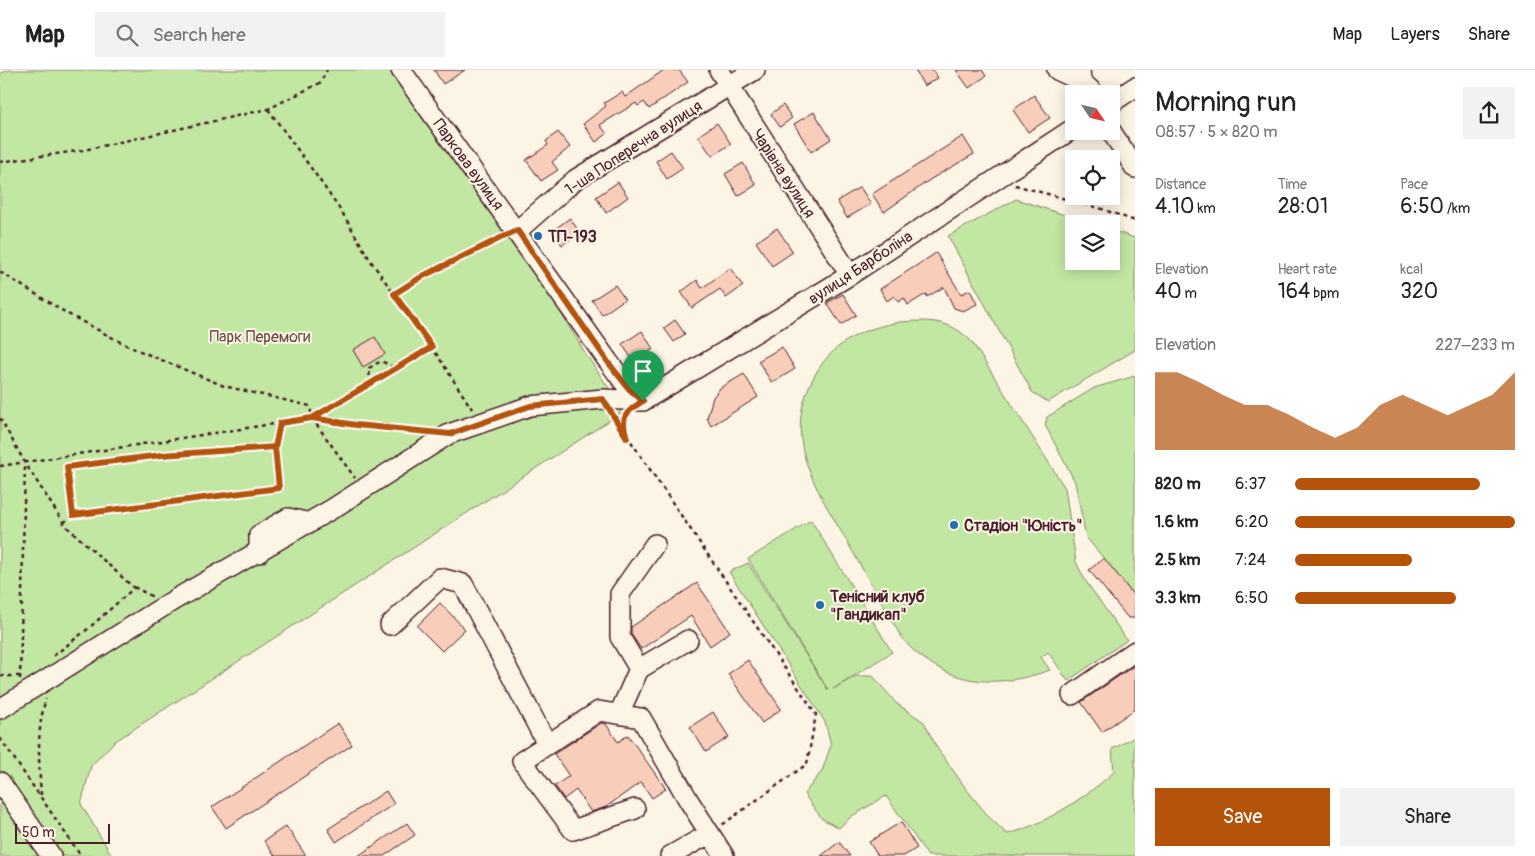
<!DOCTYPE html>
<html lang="en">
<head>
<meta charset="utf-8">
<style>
	body { margin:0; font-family:Pangolin,sans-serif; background:#f2f2f2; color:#222; height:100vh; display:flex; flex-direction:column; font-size:19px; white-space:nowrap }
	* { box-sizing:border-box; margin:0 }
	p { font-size:16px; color:#767676 }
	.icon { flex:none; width:28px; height:28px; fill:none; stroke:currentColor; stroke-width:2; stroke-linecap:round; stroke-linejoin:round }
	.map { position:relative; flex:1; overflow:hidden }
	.sheet { display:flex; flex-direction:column; background:#fff; width:400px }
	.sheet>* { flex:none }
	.needle { width:32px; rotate:125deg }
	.buttons { position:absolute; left:1065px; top:15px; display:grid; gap:10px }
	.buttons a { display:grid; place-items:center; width:55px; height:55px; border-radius:0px; background:#fff; box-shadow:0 2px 12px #0003; font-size:25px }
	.scale { position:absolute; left:15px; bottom:12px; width:95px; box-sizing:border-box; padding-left:5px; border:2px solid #4a1f2b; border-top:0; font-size:14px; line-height:18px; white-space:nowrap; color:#4a1f2b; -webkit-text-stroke:4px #fcf5e5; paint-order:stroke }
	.pin { position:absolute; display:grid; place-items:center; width:42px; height:42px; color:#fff; margin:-51px -21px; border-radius:50% 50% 50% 0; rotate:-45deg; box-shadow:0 0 5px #0007 }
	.pin .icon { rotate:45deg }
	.round { display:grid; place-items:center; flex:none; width:52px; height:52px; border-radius:0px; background:#f2f2f2 }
	.head { display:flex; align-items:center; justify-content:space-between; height:85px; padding:0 20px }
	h1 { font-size:28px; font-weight:600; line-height:38px }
	.figures { display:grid; grid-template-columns:repeat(3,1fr); gap:8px; height:85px; padding:5px 20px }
	.figures div { display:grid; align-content:center }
	.figures b { font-size:21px; font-weight:600 }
	.figures small { font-size:14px; font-weight:400 }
	.figures p { font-size:14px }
	.chart { height:140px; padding:10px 20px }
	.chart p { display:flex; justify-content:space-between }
	.chart svg { width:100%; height:90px; margin-top:5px; fill:#b45309; opacity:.7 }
	.action { display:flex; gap:10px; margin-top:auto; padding:10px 20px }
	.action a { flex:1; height:58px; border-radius:0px; background:#b45309; color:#fff; font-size:20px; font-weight:600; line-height:58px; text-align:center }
	.action a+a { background:#f2f2f2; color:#222 }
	ul { padding:0 20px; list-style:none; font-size:16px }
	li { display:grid; grid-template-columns:80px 60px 1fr; align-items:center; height:38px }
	li i { height:12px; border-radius:6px; background:#b45309 }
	header { display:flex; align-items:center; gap:30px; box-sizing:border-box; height:70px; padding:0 25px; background:#fff; border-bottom:1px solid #e0e0e0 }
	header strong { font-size:24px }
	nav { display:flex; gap:28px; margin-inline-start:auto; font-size:18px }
	.search { width:350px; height:45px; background:#f2f2f2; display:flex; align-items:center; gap:12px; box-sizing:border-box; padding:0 18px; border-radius:0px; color:#767676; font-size:19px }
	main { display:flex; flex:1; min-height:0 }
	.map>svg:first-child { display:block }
	.green { fill:#c1e7a2; stroke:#868366 }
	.building { fill:#f8cdb9; stroke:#4a1f2b }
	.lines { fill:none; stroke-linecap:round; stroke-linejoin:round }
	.minor-casing { stroke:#4a1f2b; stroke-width:22 }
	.path { stroke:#4a1f2b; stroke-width:2.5; stroke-dasharray:4 4; stroke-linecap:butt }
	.minor { stroke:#fcf5e5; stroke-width:19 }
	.route-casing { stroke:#fff; stroke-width:10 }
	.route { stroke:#b45309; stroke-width:6 }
	.poi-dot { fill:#1f6fb2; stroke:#fcf5e5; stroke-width:2 }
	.labels { text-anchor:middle; stroke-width:4; stroke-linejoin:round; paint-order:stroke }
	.street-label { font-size:16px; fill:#4a1f2b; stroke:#fcf5e5 }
	.poi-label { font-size:16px; font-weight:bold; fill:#4a1f2b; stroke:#fcf5e5; text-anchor:start }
	.park-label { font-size:16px; fill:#685149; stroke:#fcf5e5 }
</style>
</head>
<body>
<header>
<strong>Map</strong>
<div class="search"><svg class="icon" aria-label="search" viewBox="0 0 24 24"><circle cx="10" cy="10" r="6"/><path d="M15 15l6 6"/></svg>Search here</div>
<nav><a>Map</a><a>Layers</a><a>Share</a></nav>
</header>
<main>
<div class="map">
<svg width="1135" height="786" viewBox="0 0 1135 786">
	<rect width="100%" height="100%" fill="#fcf5e5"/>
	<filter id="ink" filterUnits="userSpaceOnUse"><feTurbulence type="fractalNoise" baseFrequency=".02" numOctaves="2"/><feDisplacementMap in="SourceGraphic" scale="10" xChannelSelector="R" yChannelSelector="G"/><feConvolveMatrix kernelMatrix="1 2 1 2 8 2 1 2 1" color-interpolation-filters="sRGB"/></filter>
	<g filter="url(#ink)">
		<path class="green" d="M8 0H390L534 199 587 286 617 330 621 343 114 672 91 696 81 734 112 786H0V4Z
			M1016 129 1092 154H1074V191H1111V160L1135 168V280L1048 332 1032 322 948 166Z
			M900 252C930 250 950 249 972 272L1065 418 1076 492 1085 510 1127 570 1068 611 1048 582 1041 587 1050 600C994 620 945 615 903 570 885 539 867 507 849 475 817 419 778 368 816 303 835 271 864 258 900 252Z
			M1135 306V527L1086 467 1075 412 1045 355 1047 347 1094 318Z
			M811 450 892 582 833 619 856 606H873L896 633 924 652 937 678 967 720 989 747 1007 764C1043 756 1087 726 1114 702L1112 679 1135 667V786H928L886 726 852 746 839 758 822 749 804 724 822 701 831 675 825 652 729 502 748 493 828 620 748 489Z"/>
		<path class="building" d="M434 0H465L443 14Z
			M664 0H679L688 12 649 39 644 32 638 36 636 33 600 55 607 64 596 72 583 54 606 36 604 33 622 22 625 27Z
			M915 0H933L938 8 924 16Z
			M956 0H982L986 6 969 18Z
			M1034 25 1050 48 1028 62 1013 40Z
			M783 35 792 48 780 57 771 44Z
			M814 42 831 69 811 82 794 54Z
			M717 53 731 74 712 86 698 66Z
			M558 62 570 77 552 92 558 100 541 111 526 90 548 75 546 71Z
			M963 66 974 84 931 109 884 142 872 124Z
			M671 81 683 98 667 109 656 91Z
			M743 93 756 115 738 126 725 104Z
			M618 112 628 127 606 143 596 127Z
			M860 117 871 134 847 148 837 131Z
			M570 148 580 163 562 175 552 161Z
			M777 158 793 182 772 196 756 172Z
			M936 183 961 224 970 220 977 234 963 241 954 238 944 217 927 227 926 224 908 235 904 228 898 232 894 226 887 231 880 219Z
			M730 198 743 216 726 228 720 219 692 238 681 222 697 210 702 218Z
			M615 215 625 229 602 245 592 230Z
			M843 224 856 245 841 255 827 233Z
			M675 250 685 264 674 272 664 258Z
			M642 261 653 279 634 292 622 274Z
			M375 267 385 284 363 297 353 280Z
			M782 277 795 299 772 313 758 291Z
			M744 304 758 327 711 356 707 348 713 327 720 318Z
			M1104 488 1135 527V548H1128L1089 500Z
			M697 513 730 562 710 576 691 546 641 579 631 564V557Z
			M440 533 465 559 442 581 417 556Z
			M748 590 781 639 762 653 728 604Z
			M1135 595V639L1102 662 1081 632Z
			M713 642 729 667 706 682 690 657Z
			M338 653 352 675 226 758 212 737Z
			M601 653 606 654 618 672 628 665 666 719 652 728 641 712 606 737 591 742 576 720 564 729 555 716 569 706 554 684Z
			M386 721 394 734 336 772 328 759Z
			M901 752 917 778 904 786H878L869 772Z
			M407 753 415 765 384 786H358Z
			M286 756 306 786H275L264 771Z
			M839 772 850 786H821Z"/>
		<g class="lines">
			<g class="minor-casing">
				<path id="minor" d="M401 0 608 291 629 319 643 331
					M719 0 850 205
					M1057 0 1081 11
					M1080 0 1081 11 1095 24
					M1111 33 1135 17
					M1111 61 1135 98
					M517 161 576 109 755 0
					M643 331 850 205 1074 58
					M259 483V465L288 448 310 453
					M390 555 440 508 463 514 547 674
					M639 599 620 567V524L655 474
					M1072 625 1135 581
					M0 639 174 530 332 439 449 364 530 336 603 329 643 331
					M619 644 639 599 688 570
					M0 712 51 786
					M635 739 573 760 522 691 599 641 641 648 689 731 724 786
					M670 786 709 764"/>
			</g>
			<path class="path" d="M268 39 314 102 343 144 370 190 432 277 472 339
				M0 92 84 80 268 39 320 13 327 0
				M1015 115 1102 139 1135 151
				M0 202 68 244 128 276 224 316 310 336 312 348 355 408
				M394 224 423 206 504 168
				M370 314 369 298 381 291 395 298
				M613 345 816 644 807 694 722 755
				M314 347 432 277
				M0 348 25 393 65 455 134 518 89 558 52 587
				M626 365 622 354 626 346
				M263 376H275L279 418 73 445 67 397Z
				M275 376 280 353
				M0 396 312 348 356 355 424 362
				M64 453 73 443
				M134 517 153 527
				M0 606H20
				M20 609 25 394
				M0 668 81 786
				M41 725C39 694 36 659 46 629"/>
			<use href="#minor" class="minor"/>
		</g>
	</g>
	<g class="lines" filter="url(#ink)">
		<g class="route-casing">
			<path id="route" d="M643 331 629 319 608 292 517 160 423 206 394 224 432 277 312 348 280 353 275 377 279 418 73 445 67 397 162 385 275 377 280 353 312 348 356 355 450 364 530 336 603 329 627 368C620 347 625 342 643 331"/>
		</g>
		<use href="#route" class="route"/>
	</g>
	<g class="poi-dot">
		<circle cx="538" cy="166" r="5"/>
		<circle cx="954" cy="455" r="5"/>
		<circle cx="820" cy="535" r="5"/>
	</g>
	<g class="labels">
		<g class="street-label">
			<text transform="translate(633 77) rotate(-33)" y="6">1-ша Поперечна вулиця</text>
			<text transform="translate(469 94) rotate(54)" y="6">Паркова вулиця</text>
			<text transform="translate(784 103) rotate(57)" y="6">Чарівна вулиця</text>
			<text transform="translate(860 197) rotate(-33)" y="6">вулиця Барболіна</text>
		</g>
		<g class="poi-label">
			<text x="548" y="172">ТП-193</text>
			<text x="964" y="461">Стадіон "Юність"</text>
			<text x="830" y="532">Тенісний клуб<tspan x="830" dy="18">"Гандикап"</tspan></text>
		</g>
		<g class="park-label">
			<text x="260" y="272">Парк Перемоги</text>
		</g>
	</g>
</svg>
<div class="buttons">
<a><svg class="needle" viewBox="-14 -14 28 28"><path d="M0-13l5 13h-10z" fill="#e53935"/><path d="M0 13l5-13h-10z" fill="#767676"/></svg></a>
<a><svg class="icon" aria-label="locate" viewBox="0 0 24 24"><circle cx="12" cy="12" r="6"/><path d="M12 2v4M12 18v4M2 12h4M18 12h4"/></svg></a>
<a><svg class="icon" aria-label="layers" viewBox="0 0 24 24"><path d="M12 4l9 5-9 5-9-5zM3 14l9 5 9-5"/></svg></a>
</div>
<div class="scale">50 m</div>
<div class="pin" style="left:643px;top:331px;background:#1e9e55"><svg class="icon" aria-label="arrive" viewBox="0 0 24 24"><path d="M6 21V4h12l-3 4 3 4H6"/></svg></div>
</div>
<section class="sheet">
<div class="head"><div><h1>Morning run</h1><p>08:57 · 5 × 820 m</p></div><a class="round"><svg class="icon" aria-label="share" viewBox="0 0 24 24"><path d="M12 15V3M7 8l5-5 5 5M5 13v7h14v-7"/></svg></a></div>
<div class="figures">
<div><p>Distance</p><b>4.10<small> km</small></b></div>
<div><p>Time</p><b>28:01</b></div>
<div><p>Pace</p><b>6:50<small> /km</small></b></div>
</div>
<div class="figures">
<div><p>Elevation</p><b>40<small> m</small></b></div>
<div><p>Heart rate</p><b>164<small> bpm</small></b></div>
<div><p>kcal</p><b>320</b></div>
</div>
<div class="chart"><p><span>Elevation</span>227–233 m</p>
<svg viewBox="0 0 160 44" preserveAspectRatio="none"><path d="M0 44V6L10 6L20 11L30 17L40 22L50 22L60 27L70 33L80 38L90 33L100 22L110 17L120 22L130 27L140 22L150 17L160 6V44z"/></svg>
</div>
<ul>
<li><b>820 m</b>6:37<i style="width:84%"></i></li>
<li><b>1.6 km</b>6:20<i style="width:100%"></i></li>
<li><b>2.5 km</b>7:24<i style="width:53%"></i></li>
<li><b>3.3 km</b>6:50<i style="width:73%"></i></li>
</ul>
<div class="action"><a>Save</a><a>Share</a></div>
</section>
</main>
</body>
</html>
